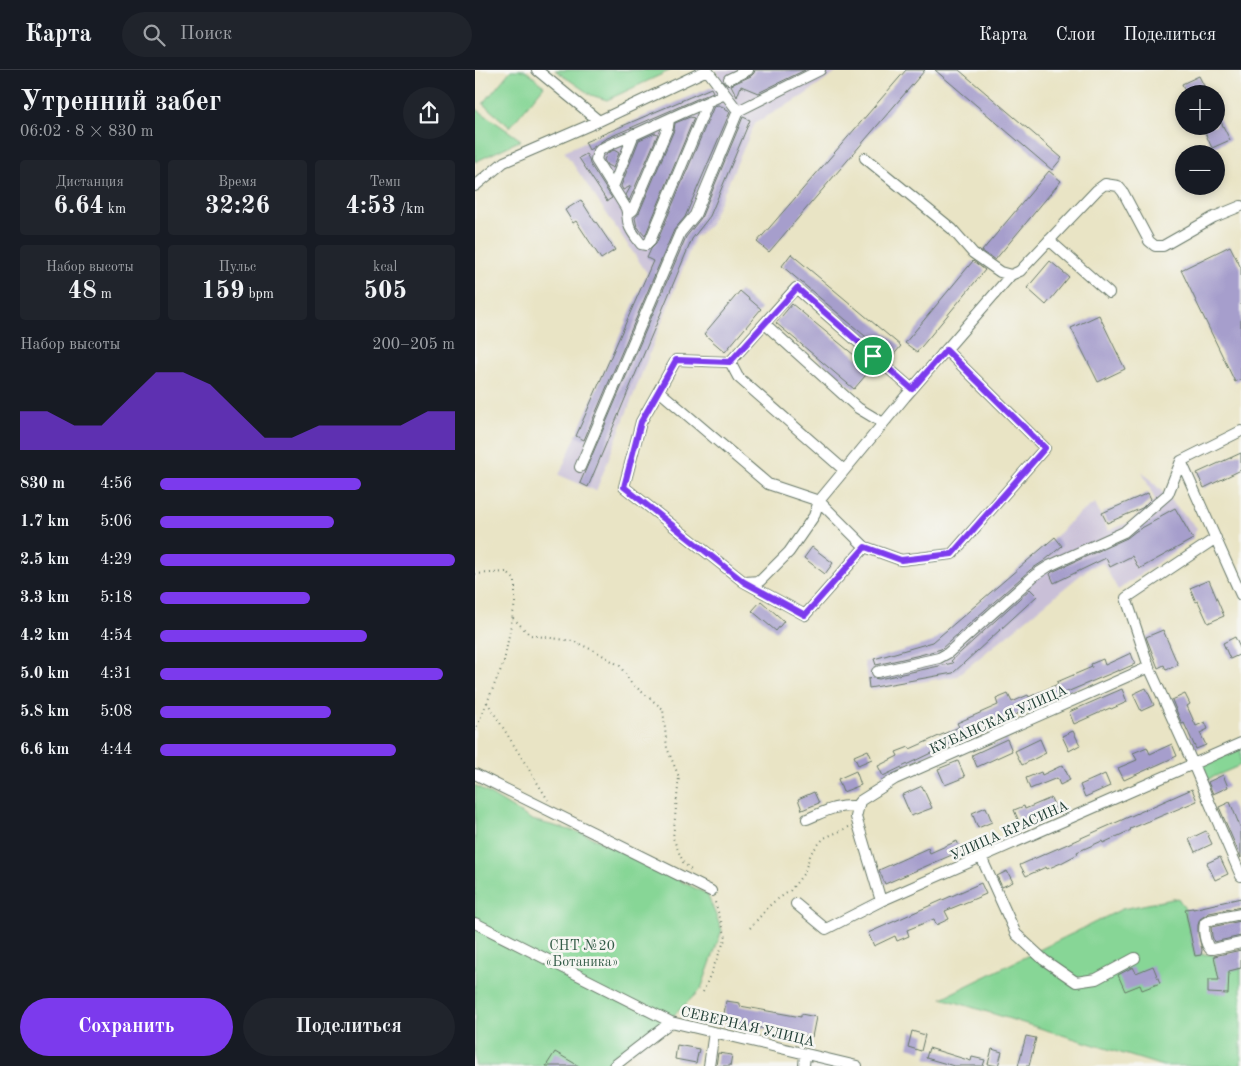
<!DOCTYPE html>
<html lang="ru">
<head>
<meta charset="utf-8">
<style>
	body { margin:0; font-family:"Old Standard TT",serif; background:#20242c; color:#f1f3f6; height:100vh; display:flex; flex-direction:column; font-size:19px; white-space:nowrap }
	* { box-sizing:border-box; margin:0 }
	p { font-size:16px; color:#9ea1a6 }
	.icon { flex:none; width:28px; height:28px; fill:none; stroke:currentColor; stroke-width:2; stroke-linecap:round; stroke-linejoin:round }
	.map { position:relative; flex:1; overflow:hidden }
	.panel { display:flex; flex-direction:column; background:#171b24; width:475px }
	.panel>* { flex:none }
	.fabs { position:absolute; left:700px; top:15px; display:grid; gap:10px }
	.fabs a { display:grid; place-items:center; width:50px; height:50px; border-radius:50%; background:#171b24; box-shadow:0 2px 8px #0003; font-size:25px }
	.pin { position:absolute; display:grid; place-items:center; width:42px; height:42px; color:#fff; margin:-21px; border:2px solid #fff; border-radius:50%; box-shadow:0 1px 5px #0007 }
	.round { display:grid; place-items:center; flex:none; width:52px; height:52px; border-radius:26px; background:#20242c }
	.summary { display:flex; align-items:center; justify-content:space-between; height:85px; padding:0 20px }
	h1 { font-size:28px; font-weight:700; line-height:38px }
	.metrics { display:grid; grid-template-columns:repeat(3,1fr); gap:8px; height:85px; padding:5px 20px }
	.metrics div { display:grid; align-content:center; border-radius:5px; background:#20242c; text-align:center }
	.metrics b { font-size:25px; font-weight:700 }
	.metrics small { font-size:14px; font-weight:400 }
	.metrics p { font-size:14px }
	.chart { height:140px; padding:10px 20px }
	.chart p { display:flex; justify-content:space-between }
	.chart svg { width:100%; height:90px; margin-top:5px; fill:#7c3aed; opacity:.7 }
	.action { display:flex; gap:10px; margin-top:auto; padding:10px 20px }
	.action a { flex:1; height:58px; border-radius:30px; background:#7c3aed; color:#fff; font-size:20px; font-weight:700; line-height:58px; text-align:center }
	.action a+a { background:#20242c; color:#f1f3f6 }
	ul { padding:0 20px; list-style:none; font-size:16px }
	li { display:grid; grid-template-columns:80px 60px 1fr; align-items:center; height:38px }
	li i { height:12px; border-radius:6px; background:#7c3aed }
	header { display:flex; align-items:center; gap:30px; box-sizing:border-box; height:70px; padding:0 25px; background:#171b24; border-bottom:1px solid #363941 }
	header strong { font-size:24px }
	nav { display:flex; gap:28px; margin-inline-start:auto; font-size:18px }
	.search { width:350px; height:45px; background:#20242c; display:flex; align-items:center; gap:12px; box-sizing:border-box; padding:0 18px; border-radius:28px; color:#9ea1a6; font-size:19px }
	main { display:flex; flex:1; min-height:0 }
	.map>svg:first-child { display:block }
	.industrial { fill:#c9bfd7 }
	.green { fill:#87d696; stroke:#538a65 }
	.building { fill:#a69ecc }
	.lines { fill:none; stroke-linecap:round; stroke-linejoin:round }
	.minor-casing { stroke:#667767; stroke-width:12 }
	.path { stroke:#667767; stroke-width:2; stroke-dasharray:1 4; stroke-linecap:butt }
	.minor { stroke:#fff; stroke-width:10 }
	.route-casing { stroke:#fff; stroke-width:10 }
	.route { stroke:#7c3aed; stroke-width:6 }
	.labels { text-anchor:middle; stroke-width:5; stroke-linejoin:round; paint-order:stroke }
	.street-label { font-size:14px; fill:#1f3d34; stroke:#f6f6f2 }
	.park-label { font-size:14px; fill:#345c48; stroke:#f6f6f2 }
</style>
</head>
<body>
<header>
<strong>Карта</strong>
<div class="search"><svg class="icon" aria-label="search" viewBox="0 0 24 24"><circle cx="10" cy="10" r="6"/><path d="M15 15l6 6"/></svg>Поиск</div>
<nav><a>Карта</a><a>Слои</a><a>Поделиться</a></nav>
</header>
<main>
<section class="panel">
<div class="summary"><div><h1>Утренний забег</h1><p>06:02 · 8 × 830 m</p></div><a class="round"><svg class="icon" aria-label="share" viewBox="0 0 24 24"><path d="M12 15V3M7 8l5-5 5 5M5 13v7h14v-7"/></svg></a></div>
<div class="metrics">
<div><p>Дистанция</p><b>6.64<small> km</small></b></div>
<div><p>Время</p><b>32:26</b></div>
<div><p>Темп</p><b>4:53<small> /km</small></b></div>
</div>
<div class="metrics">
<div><p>Набор высоты</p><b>48<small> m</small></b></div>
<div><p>Пульс</p><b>159<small> bpm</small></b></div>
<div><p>kcal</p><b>505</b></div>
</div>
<div class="chart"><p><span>Набор высоты</span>200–205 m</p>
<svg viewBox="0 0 160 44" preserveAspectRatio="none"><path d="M0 44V25L10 25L20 32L30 32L40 19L50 6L60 6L70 12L80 25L90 38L100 38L110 32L120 32L130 32L140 32L150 25L160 25V44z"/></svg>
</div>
<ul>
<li><b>830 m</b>4:56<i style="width:68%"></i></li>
<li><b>1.7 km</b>5:06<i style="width:59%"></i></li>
<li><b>2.5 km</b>4:29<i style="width:100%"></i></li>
<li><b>3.3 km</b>5:18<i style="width:51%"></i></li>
<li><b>4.2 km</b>4:54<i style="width:70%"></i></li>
<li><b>5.0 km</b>4:31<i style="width:96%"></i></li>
<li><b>5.8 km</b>5:08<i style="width:58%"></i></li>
<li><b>6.6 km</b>4:44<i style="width:80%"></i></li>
</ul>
<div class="action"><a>Сохранить</a><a>Поделиться</a></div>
</section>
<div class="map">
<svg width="766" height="996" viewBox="0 0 766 996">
	<rect width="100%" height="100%" fill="#f6f6f2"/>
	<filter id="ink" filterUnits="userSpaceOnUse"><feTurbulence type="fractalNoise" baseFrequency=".02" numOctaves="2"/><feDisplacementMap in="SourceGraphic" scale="10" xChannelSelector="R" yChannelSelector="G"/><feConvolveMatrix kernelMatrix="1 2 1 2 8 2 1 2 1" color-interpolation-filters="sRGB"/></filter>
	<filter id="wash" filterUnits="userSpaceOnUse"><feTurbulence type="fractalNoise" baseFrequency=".0096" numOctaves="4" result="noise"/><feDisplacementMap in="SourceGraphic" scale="20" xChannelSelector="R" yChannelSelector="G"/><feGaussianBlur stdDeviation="1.12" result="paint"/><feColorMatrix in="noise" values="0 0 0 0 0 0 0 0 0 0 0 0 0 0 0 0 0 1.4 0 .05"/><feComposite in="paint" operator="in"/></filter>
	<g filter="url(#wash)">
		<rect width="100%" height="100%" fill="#e9e4c5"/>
		<path class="industrial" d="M241 0H365L328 26 280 53 234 156 220 167 121 421 84 405 172 203 89 81 246 13Z
			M667 401 722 458 717 469 643 520 628 493 614 498 482 606 396 620 389 592 458 572 580 467 601 446 620 433 633 461 655 452 680 430Z"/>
		<path class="green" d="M36 0H50L69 16 35 57 8 34Z
			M80 0H196L132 30 116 25Z
			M0 38 46 70 0 92Z
			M766 678V695L729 711 724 697Z
			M0 715 57 750 110 764 232 824 247 860 226 919 188 956 138 996H0Z
			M703 828 710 839 720 886 728 884 739 885 743 903 766 898V996H688L467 928 647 839Z"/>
		<g id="blocks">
			<path class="building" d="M280 0H330L283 23 266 16 262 27 256 15 276 6 279 3Z
				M431 0H450L294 182 282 172Z
				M460 0H484L587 88 577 100Z
				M724 6 733 24H711L707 14Z
				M236 18 238 22 130 69 114 80 110 72Z
				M243 35 251 38 249 39 255 42 210 147 199 160 109 370 101 366 178 191 172 188 176 179 181 174 239 36Z
				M741 42 755 70 737 78 727 56H741Z
				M215 47 219 48 170 166 164 159V158L162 157 160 148 164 143 199 60 200 53Z
				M268 47 275 50 235 146 217 169 113 417 105 413 211 167 226 148Z
				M180 63 183 64 154 131 151 125 156 116 148 120 146 116 164 70Z
				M139 80 144 83 138 98 132 95 129 90 132 83Z
				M111 84 114 89 115 94 137 128 132 131 104 88Z
				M574 101 586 111 520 190 507 181Z
				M106 130 120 152H121L140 180 126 189 101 151 98 153 90 140Z
				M755 176 766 198V309L760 312 706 200Z
				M316 184 426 276 416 288 307 196Z
				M498 191 510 200 442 282 430 273Z
				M575 191 594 207 571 235 552 218Z
				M265 221 286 239 250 282 229 264Z
				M317 234 396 299 379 319 301 253Z
				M624 245 650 299 623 312 596 258Z
				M766 383V400L729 418 722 403Z
				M673 423 676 429 667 438 632 453 627 443Z
				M700 438 718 469 664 499 657 486 635 497 631 488 579 513 575 504 577 502 652 468 661 461 685 448 684 447Z
				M580 467 587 476 569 491 555 500 466 579 445 585 401 595 399 589 458 572Z
				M337 477 358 493 350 504 329 488Z
				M734 510 749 546 733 553 723 531 721 532 715 518Z
				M555 519 562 526 478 603 394 618 393 609 398 608 404 609 478 593 476 591Z
				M286 531 309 551 301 561 277 541Z
				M688 560 703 595 691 600 689 595 683 598 671 567Z
				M760 567 766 580V584L755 589 748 573Z
				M656 583 660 594 644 601V600L566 633 542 644V645L481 671 408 706 403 696 423 686 421 682 434 677 435 679 484 657 482 653 523 635 521 629 533 624 537 632 553 625 554 627 583 614 582 612 617 597 616 594 628 589 630 595Z
				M671 618 679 635 666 641 658 624Z
				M647 619 652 632 636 639 635 638 599 654 594 642Z
				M710 624 715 634 712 636 721 656 730 652 733 659 725 663 731 675 721 679 709 653 707 654 697 630Z
				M598 661 605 675 594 681 587 666Z
				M532 669 537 681 502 697 497 685Z
				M565 669 571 683 547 695 540 681Z
				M697 674 702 686 649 710 643 698 662 690 658 683 672 677 675 684Z
				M393 680 397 689 383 695 379 686Z
				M483 691 490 707 470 715 463 699Z
				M588 695 595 710 585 715 582 708 555 719 551 708 566 702 567 705Z
				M381 701 386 715 368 722 363 709Z
				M630 704 635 716 610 727 605 715Z
				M748 705 753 717 738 724 733 712Z
				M447 716 457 738 436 746 427 725Z
				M717 719 722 731 655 759 656 760 628 773 627 771 602 782 603 784 586 793 572 799 571 797 551 806 545 795Z
				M339 722 344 733 327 740 323 729Z
				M576 728 581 740 545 754 539 740 549 736 550 739Z
				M755 732 766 759V788L744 737Z
				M511 737 517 752 503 758 497 743Z
				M731 761 737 774 720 782 714 769Z
				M482 771 486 781 410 814 404 800 453 778 455 783Z
				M745 787 753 804 740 810 732 793Z
				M532 801 538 812 527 817 522 806Z
				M506 813 511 824 470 841 474 849 461 855 459 849 432 860 434 866 422 871 420 866 399 876 393 863Z
				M766 828V837L734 843 725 849 723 855V863L727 880 726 885 720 886 710 839 718 838V839Z
				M766 851V866L739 872 737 866 736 857Z
				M766 880V898L754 901 753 924 733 923V910H744L739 886Z
				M678 896 685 913 667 920 665 915 650 921 643 905 658 897 661 903Z
				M251 931 265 933V936L326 947V944L341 947 337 967 248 951Z
				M437 961 450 965 446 981 433 977Z
				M551 966 561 968 554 996H543Z
				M202 975 224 979 221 993 200 989Z
				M454 978 496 991 497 987 510 990 508 996H479L451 988Z
				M517 979 527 982 523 996 513 994Z
				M80 982 104 996H71Z
				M243 983 257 985 255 996H241Z"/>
		</g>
	</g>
	<g filter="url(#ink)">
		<use href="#blocks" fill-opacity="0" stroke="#667767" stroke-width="1"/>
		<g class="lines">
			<g class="minor-casing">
				<path id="minor" d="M62 0 124 51
					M254 9 273 0
					M233 32 175 171 171 175 166 174C162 168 156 162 154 155 152 150 153 144 151 138L121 90C122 85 122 83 125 80 133 74 151 68 161 64 191 50 220 37 250 24
					M263 41 345 0
					M390 88 477 159 498 183 525 202 536 205 545 201 622 120 630 114 643 116 648 122 674 171 680 176H688L739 147 766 136
					M0 116 29 92 124 51 232 0
					M138 117 159 64
					M153 144 158 140 193 57 194 49
					M574 170 634 223
					M290 254 383 338 408 353 412 349
					M255 292 263 307 369 400
					M437 319 321 218 255 292 201 290 166 352 149 417 269 512 330 545 390 477 344 431 430 327 437 319 536 205
					M184 321 293 414 344 431 339 446 314 482 285 511 270 512
					M706 391 766 525
					M706 391 766 361
					M105 397 205 163 220 145 263 41 232 0
					M741 468 651 528 674 597 718 694 766 806
					M390 477 426 490 477 484 570 378 471 280 467 284
					M402 602 464 588 473 583 560 505 574 496 649 462 693 424 706 391
					M0 704 236 821
					M385 731 381 747 406 831
					M332 749C351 741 360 735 381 736L385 731 420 709 674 597
					M506 787 541 864 569 890 601 912 621 909 660 888
					M321 834 351 859 406 831 766 673
					M766 844 735 850 730 853C728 861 730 873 735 879H738L766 873
					M0 853 196 952 382 996
					M139 996 196 952
					M234 996 239 962
					M329 996 330 984"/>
			</g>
			<path class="path" d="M0 504 31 502 40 510V533L29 592 0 661
				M38 548 55 565 98 571 124 583 145 596 156 613 188 639 192 678 204 707 198 768 208 792 216 800
				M12 632 73 730
				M275 858 297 833 315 821 329 803 336 783 349 768 374 757
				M228 922 251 867 239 829"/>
			<use href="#minor" class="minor"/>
		</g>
	</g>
	<g class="lines" filter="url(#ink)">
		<g class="route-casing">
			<path id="route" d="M322 218 437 319 471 280 570 378 477 484 426 490 390 477 330 545 269 512 149 417 166 352 201 290 255 292Z"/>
		</g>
		<use href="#route" class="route"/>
	</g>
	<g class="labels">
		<g class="street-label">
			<text transform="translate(523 649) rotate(-24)" y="5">КУБАНСКАЯ УЛИЦА</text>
			<text transform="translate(534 760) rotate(-24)" y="5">УЛИЦА КРАСИНА</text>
			<text transform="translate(273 956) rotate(13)" y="5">СЕВЕРНАЯ УЛИЦА</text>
		</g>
		<g class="park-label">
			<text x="107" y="880">СНТ №20<tspan x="107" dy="16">«Ботаника»</tspan></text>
		</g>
	</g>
</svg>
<div class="fabs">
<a>+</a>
<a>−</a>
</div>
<div class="pin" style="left:398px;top:286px;background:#1e9e55"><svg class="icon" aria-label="arrive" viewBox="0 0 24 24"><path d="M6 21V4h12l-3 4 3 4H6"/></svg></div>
</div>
</main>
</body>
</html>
